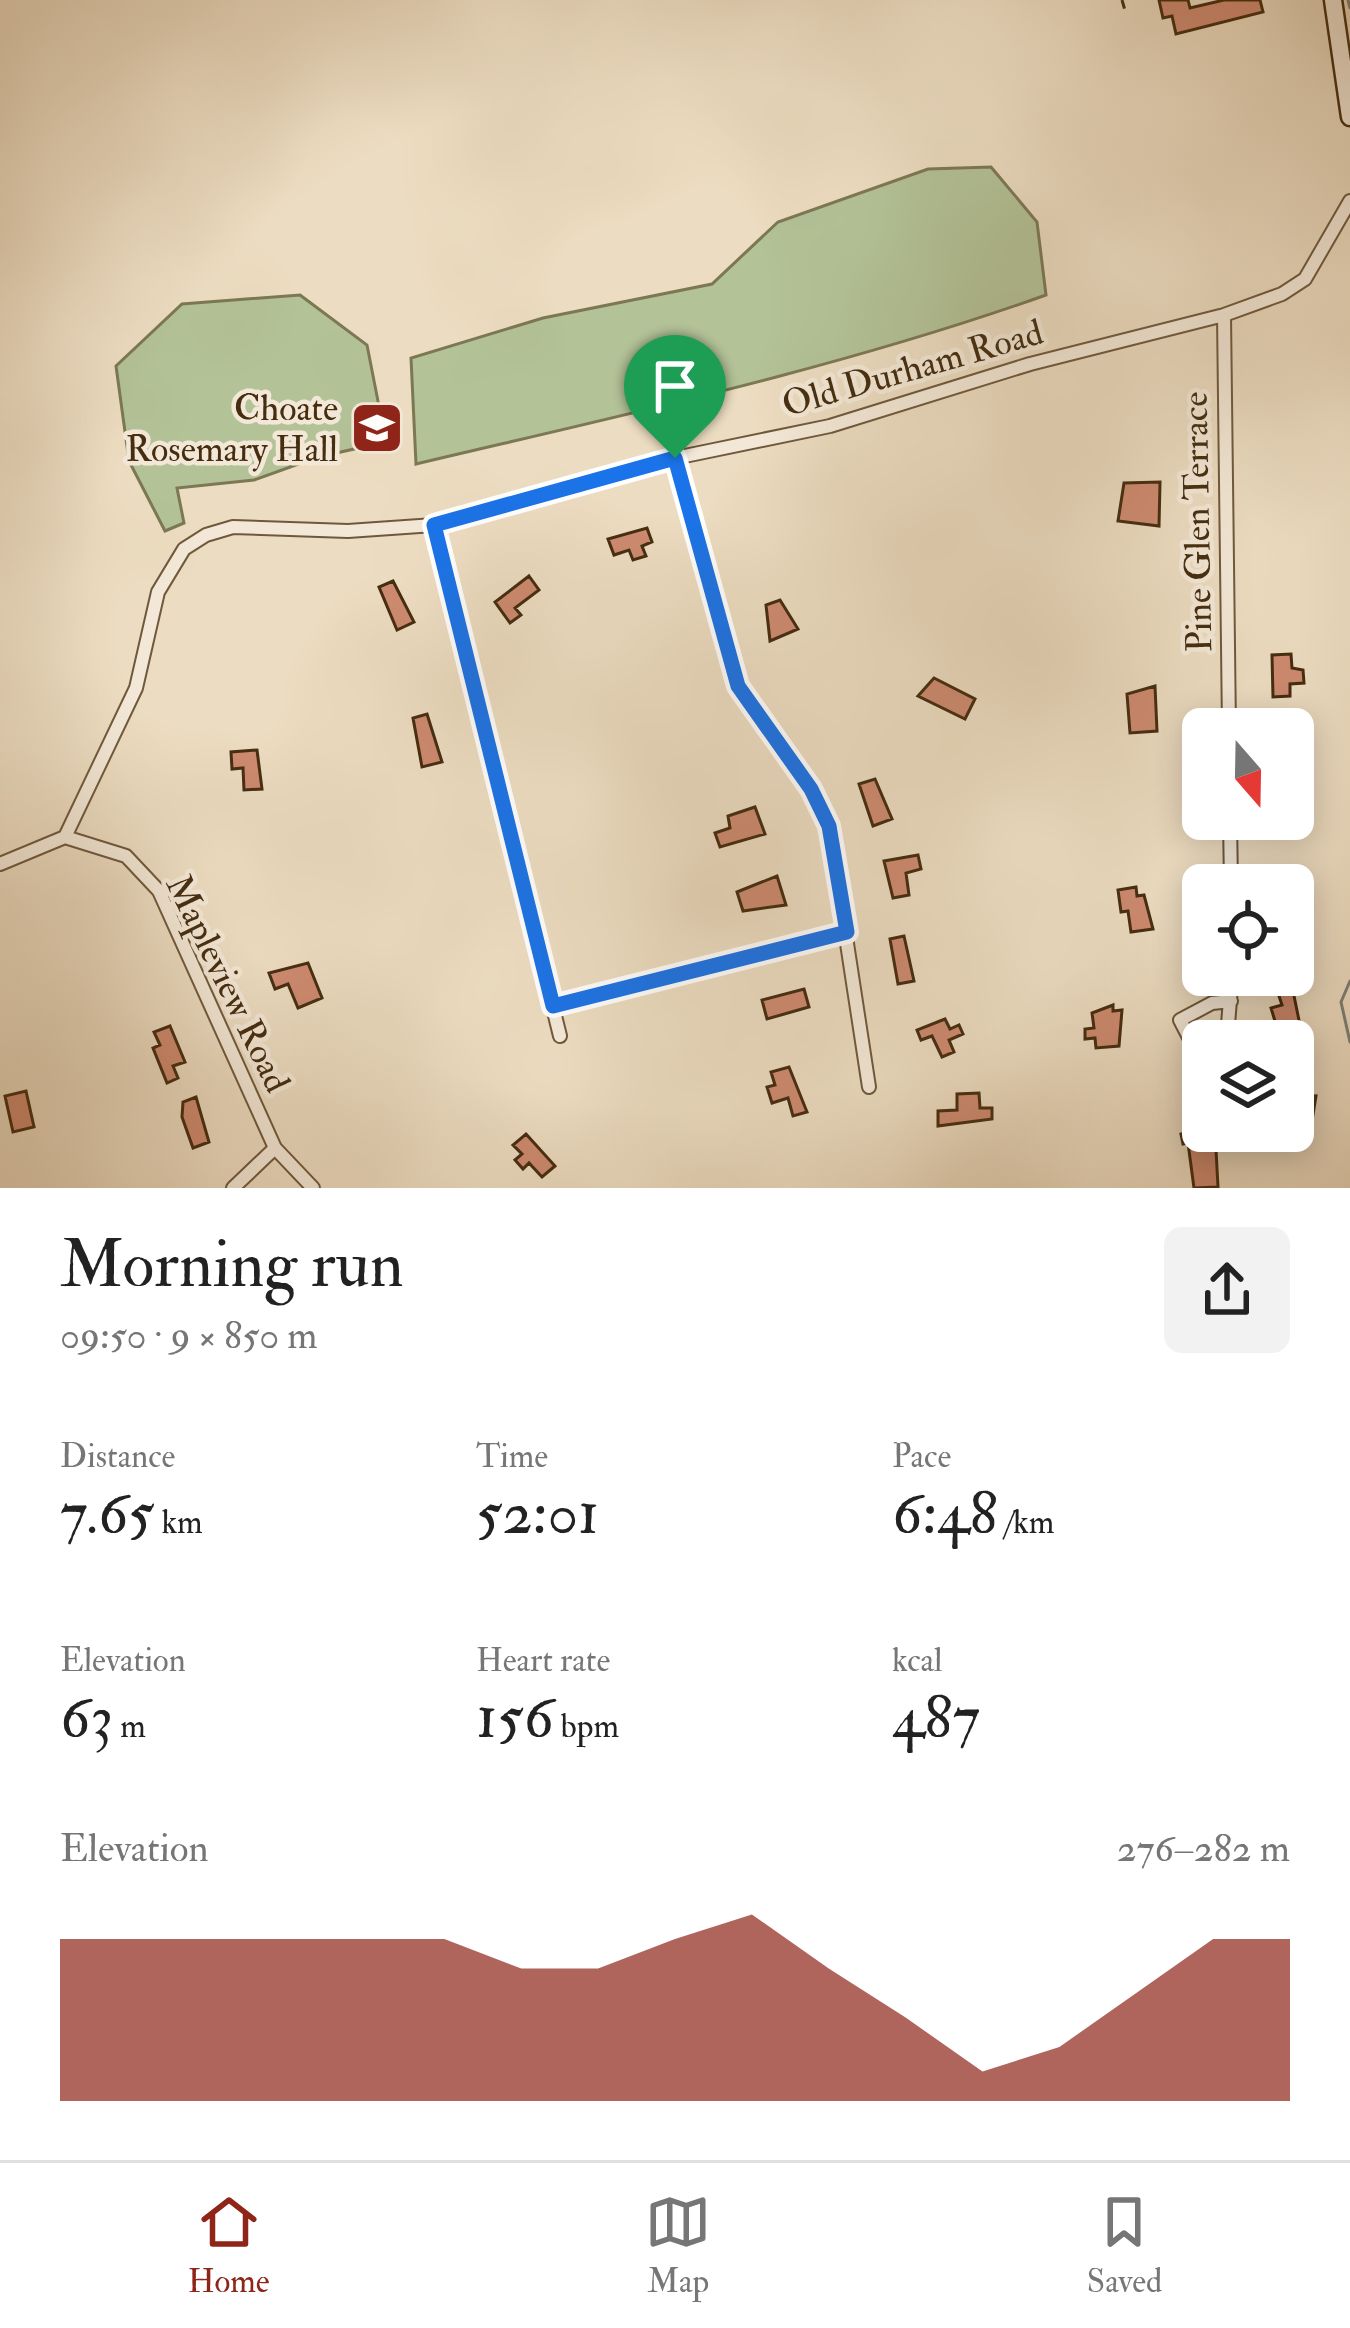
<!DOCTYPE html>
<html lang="en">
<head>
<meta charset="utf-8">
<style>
	body { margin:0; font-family:"IM FELL Double Pica",serif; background:#f2f2f2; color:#222; height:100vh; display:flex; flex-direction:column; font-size:45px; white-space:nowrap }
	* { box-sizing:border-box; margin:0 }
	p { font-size:39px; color:#767676 }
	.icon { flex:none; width:66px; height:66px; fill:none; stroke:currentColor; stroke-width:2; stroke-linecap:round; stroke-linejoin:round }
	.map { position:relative; height:1188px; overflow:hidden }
	.drawer { display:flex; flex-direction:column; background:#fff; flex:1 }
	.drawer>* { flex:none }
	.needle { width:78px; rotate:160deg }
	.fabs { position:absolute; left:1182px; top:708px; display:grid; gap:24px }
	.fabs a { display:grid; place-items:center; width:132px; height:132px; border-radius:18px; background:#fff; box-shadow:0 6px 30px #0003; font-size:60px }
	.pin { position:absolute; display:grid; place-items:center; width:102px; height:102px; color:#fff; margin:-123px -51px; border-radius:50% 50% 50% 0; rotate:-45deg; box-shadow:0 0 12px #0007 }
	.pin .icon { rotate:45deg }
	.round { display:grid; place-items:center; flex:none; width:126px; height:126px; border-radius:18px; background:#f2f2f2 }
	.overview { display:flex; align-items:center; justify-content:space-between; height:204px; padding:0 60px }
	h1 { font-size:66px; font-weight:600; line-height:90px }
	.stats { display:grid; grid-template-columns:repeat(3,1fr); gap:18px; height:204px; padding:12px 60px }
	.stats div { display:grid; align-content:center }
	.stats b { font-size:60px; font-weight:600 }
	.stats small { font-size:33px; font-weight:400 }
	.stats p { font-size:33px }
	.chart { height:336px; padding:24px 60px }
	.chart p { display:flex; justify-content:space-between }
	.chart svg { width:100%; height:216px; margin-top:12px; fill:#8f2418; opacity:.7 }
	.menu { display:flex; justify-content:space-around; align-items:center; height:168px; border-top:3px solid #e0e0e0; background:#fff; font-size:33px; color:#767676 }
	.menu a { display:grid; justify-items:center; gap:6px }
	.menu .selected { color:#8f2418 }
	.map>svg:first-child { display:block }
	.green { fill:#b3c297; stroke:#7c7854; stroke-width:3 }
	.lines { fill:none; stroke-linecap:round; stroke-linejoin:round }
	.stream { stroke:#7a8178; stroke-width:3 }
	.building { fill:#cd8a70; stroke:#452d10; stroke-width:3 }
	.street-casing { stroke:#6f593c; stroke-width:16 }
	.secondary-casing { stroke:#452d10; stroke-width:21 }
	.path { stroke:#452d10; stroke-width:3; stroke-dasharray:9 6; stroke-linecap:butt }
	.street { stroke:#f3e8d7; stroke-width:12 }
	.secondary { stroke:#f3e8d7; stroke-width:16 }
	.route-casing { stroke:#fff; stroke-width:24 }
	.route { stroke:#1a73e8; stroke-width:15 }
	.labels { text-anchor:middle; stroke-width:9; stroke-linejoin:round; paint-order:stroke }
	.street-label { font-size:36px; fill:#452d10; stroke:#f3e8d7 }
	.poi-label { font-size:36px; fill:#452d10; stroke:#f3e8d7; text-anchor:end }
</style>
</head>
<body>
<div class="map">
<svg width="1350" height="1188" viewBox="0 0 1350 1188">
	<rect width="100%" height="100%" fill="#ecdcc1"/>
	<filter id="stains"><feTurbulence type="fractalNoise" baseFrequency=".00167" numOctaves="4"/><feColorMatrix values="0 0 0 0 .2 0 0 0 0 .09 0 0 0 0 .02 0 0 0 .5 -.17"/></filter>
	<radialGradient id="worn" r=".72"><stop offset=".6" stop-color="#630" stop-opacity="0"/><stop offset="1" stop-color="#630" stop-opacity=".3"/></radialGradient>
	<path class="green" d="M991 167 1037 222 1046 295C841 368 627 414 416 464L411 358 543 318 712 284 778 222 928 169Z
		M300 295 367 345 386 442 318 457 254 480 177 488 184 523 165 531 129 461 116 366 182 304Z"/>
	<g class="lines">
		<path class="stream" d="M1348 0 1350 8
			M1350 981 1341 1002 1350 1042"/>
	</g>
	<path class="building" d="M1159 0H1188L1190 8 1224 0H1260L1263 12 1176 34 1172 16 1163 18Z
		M1160 482 1159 526 1118 521 1124 483Z
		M647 528 652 542 642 546 646 556 633 560 629 550 614 555 608 539Z
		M529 576 539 590 515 608 521 615 510 623 495 602Z
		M393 581 414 622 397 630 379 587Z
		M780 600 798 629 770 641 766 605Z
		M1291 654 1292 668 1303 670 1304 683 1290 684V696L1273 697 1272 655Z
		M934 678 975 699 965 719 918 696Z
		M1155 686 1157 731 1130 733 1127 694Z
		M427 714 442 762 422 767 413 718Z
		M257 750 262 789 244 790 243 768 232 769 231 752Z
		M875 779 892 819 873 826 859 784Z
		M755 807 765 834 720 847 715 833 730 828 728 816Z
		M918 855 921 869 906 873 909 895 893 898 884 861Z
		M777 876 786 905 743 911 737 892Z
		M1136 887 1137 896 1144 895 1153 929 1131 932 1128 911 1121 912 1118 890Z
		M904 936 914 981 898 984 890 939Z
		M308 963 322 998 298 1008 288 984 275 989 269 973Z
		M1292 986 1302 1035 1281 1041 1271 1008 1282 1005 1277 990Z
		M804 989 809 1007 767 1019 762 1000Z
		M1113 1005V1011L1122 1010 1119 1046 1096 1048 1095 1038 1085 1039V1029L1094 1028 1092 1013Z
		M945 1019 950 1029 959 1025 963 1034 949 1040 954 1052 942 1057 932 1036 921 1040 917 1030Z
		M170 1026 185 1062 173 1066 178 1078 167 1083 153 1048 160 1045 154 1032Z
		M789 1067 807 1112 793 1116 788 1098 772 1103 767 1087 775 1085 771 1072Z
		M26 1091 34 1127 13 1132 5 1096Z
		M979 1093 980 1108H992V1119L938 1126V1111L957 1110V1094Z
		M1293 1095 1316 1096 1310 1133H1293Z
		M196 1097 209 1142 193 1148 182 1117 183 1102Z
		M1203 1128 1215 1131 1218 1187 1194 1188 1188 1143 1183 1144 1181 1134Z
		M526 1134 555 1166 542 1177 529 1163 523 1169 515 1160 522 1154 513 1145Z"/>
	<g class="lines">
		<g class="street-casing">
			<path id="street" d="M1224 315 1229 729
				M675 458 738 686 811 789 829 826 869 1087
				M434 525 560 1036
				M1230 819 1231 885
				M65 837 126 856 159 891 275 1148 313 1188
				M0 864 65 837 136 688 158 592 184 549 206 535 233 527 348 531 434 525 675 458 830 426 1030 364 1224 315 1282 294 1305 279 1350 201
				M553 1006 847 932
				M1222 1041 1227 1037 1232 975
				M1203 1048 1194 1047 1180 1020 1212 1003 1231 1001
				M233 1188 275 1148"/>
		</g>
		<g class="secondary-casing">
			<path id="secondary" d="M1333 0 1350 117"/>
		</g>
		<path class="path" d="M1122 0 1126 14"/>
		<use href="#street" class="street"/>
		<use href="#secondary" class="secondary"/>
	</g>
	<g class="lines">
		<g class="route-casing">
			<path id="route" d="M675 458 738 686 811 789 829 826 847 932 553 1006 434 525Z"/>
		</g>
		<use href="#route" class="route"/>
	</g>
	<defs>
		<g id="university-square" transform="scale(2.7)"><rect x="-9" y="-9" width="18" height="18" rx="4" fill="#8f2418" stroke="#f3e8d7"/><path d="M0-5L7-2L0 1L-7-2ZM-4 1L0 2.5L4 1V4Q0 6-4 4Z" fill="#fff"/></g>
	</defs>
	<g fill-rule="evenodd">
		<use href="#university-square" x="377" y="428"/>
	</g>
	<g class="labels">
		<g class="street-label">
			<text transform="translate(912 367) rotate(-16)" y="13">Old Durham Road</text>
			<text transform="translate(1196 522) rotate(-91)" y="13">Pine Glen Terrace</text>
			<text transform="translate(229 983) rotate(64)" y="13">Mapleview Road</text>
		</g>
		<g class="poi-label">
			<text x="338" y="420">Choate<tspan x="338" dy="41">Rosemary Hall</tspan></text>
		</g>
	</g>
	<rect width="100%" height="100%" filter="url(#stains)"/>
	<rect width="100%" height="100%" fill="url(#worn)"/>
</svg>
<div class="fabs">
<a><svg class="needle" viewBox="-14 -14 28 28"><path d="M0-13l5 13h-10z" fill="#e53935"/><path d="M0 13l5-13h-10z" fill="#767676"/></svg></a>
<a><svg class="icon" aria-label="locate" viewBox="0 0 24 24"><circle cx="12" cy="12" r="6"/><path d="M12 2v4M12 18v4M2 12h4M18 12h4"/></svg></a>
<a><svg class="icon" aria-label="layers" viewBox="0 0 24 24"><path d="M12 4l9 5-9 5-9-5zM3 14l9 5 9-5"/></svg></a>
</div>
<div class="pin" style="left:675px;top:458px;background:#1e9e55"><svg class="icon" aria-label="arrive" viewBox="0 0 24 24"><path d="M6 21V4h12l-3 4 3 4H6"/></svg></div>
</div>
<section class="drawer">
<div class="overview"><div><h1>Morning run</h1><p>09:50 · 9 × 850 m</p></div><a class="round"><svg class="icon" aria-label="share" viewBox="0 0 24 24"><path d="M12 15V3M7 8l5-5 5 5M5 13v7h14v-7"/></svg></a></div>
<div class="stats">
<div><p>Distance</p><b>7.65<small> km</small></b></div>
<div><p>Time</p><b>52:01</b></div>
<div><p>Pace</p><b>6:48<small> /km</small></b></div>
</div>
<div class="stats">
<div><p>Elevation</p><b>63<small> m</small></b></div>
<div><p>Heart rate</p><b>156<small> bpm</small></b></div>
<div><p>kcal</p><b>487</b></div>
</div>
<div class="chart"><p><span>Elevation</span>276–282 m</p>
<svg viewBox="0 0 160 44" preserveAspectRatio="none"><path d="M0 44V11L10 11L20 11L30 11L40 11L50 11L60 17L70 17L80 11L90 6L100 17L110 27L120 38L130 33L140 22L150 11L160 11V44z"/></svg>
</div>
</section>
<nav class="menu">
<a class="selected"><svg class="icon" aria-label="home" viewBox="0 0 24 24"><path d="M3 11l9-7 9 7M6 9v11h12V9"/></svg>Home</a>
<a><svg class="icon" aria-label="map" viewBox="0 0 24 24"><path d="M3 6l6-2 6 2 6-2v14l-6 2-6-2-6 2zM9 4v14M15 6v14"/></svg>Map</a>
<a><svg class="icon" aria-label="saved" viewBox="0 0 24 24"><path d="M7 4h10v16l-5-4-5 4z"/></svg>Saved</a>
</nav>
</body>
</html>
